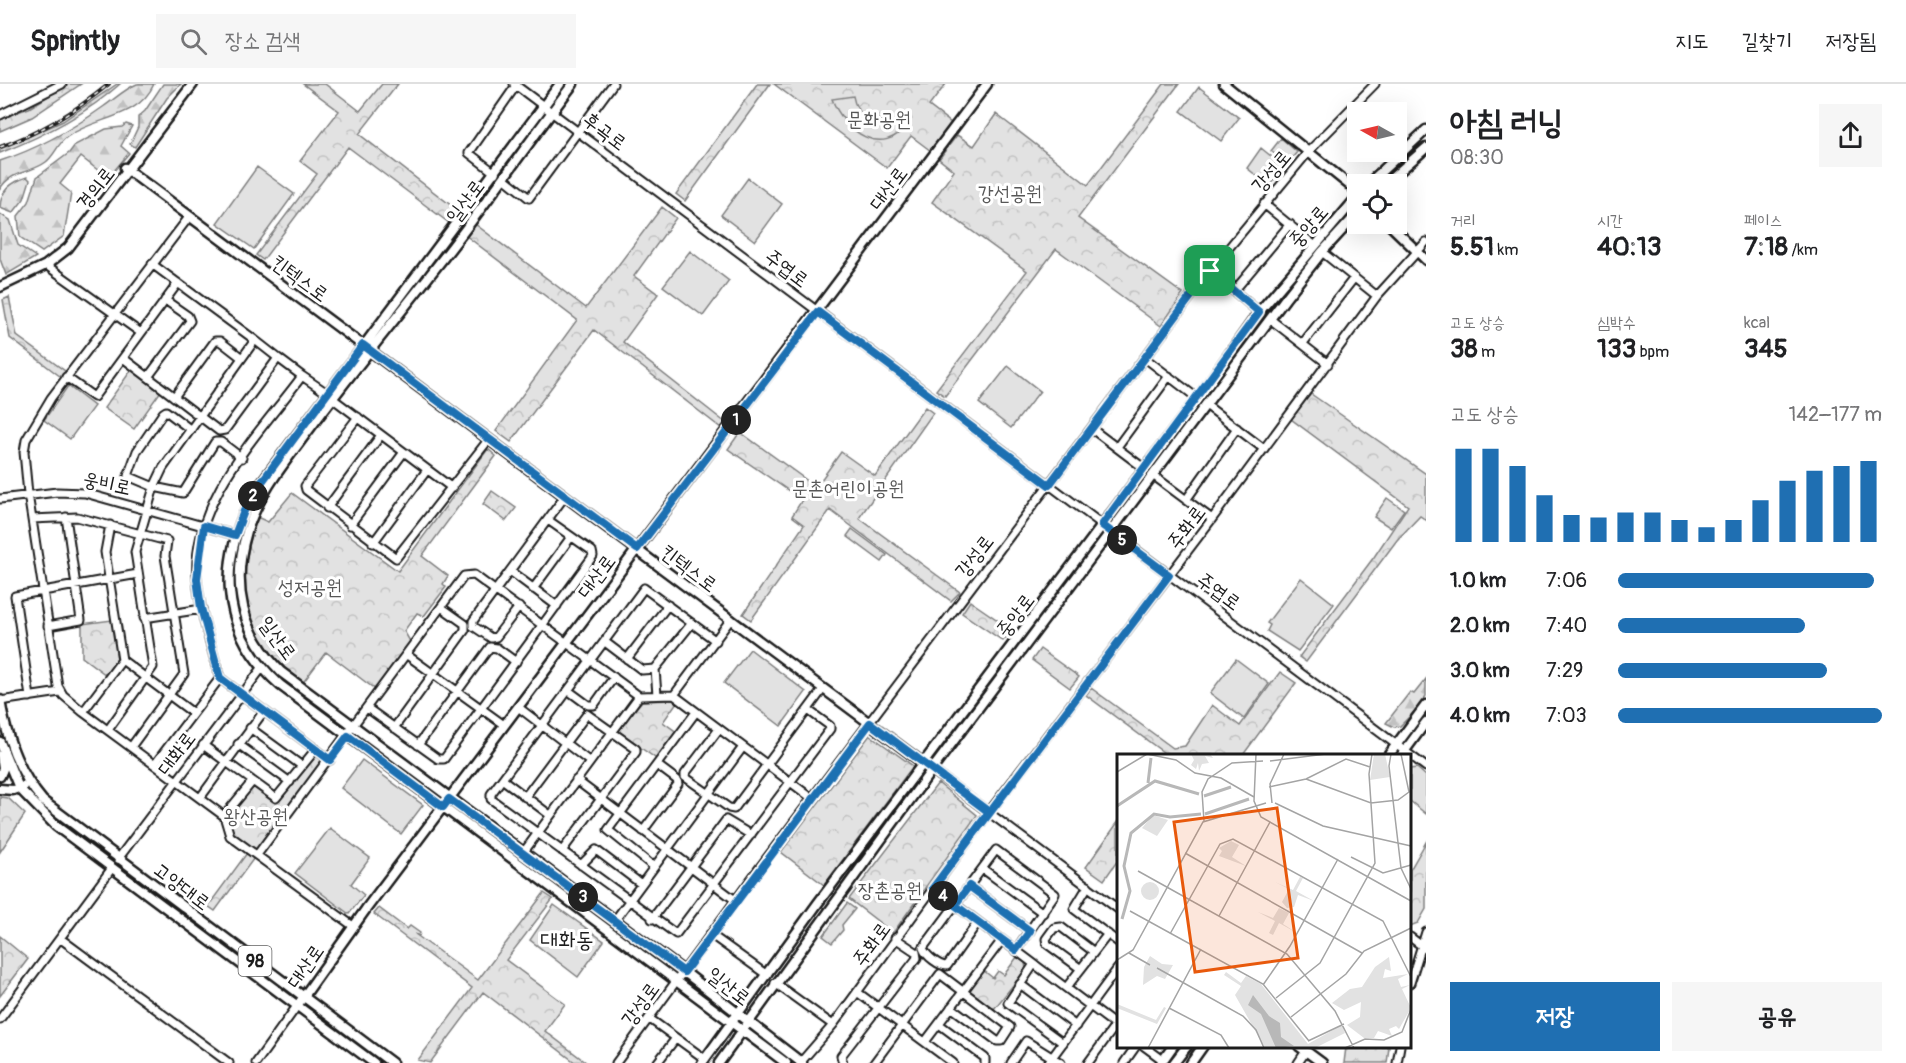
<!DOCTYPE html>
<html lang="ko">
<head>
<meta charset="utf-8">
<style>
	body { margin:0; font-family:Pangolin,"Poor Story",sans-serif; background:#f6f6f6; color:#202124; height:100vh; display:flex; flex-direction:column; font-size:22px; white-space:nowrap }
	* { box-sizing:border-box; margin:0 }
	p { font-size:20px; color:#757577 }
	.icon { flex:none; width:33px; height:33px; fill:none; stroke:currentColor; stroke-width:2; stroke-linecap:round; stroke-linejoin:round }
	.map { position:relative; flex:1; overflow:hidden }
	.sheet { display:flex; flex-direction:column; background:#fff; width:480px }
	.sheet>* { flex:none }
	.needle { width:39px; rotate:278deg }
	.buttons { position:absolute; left:1347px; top:18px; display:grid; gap:12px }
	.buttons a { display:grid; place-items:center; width:60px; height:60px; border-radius:0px; background:#fff; box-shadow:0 6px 24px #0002; font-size:30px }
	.pin { position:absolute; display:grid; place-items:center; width:51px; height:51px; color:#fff; margin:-26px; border-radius:12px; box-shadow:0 3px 9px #0006 }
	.km { position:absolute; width:30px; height:30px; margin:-15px; border-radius:50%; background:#222; color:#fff; font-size:16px; line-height:30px; text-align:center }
	.round { display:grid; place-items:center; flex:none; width:63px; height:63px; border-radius:0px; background:#f6f6f6 }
	.overview { display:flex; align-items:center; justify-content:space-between; height:102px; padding:0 24px }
	h1 { font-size:33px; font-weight:700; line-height:45px }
	.metrics { display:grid; grid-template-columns:repeat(3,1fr); gap:9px; height:102px; padding:6px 24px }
	.metrics div { display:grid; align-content:center }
	.metrics b { font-size:26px; font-weight:700 }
	.metrics small { font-size:16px; font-weight:400 }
	.metrics p { font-size:16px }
	.chart { height:168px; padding:12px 24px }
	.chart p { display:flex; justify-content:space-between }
	.chart svg { width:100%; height:108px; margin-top:6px; stroke:#1f6fb2; stroke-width:6 }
	.cta { display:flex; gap:12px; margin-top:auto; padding:12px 24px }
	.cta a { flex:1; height:69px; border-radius:0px; background:#1f6fb2; color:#fff; font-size:24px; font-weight:700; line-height:69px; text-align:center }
	.cta a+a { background:#f6f6f6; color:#202124 }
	ul { padding:0 24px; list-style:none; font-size:20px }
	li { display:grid; grid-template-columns:96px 72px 1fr; align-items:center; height:45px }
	li i { height:15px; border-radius:8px; background:#1f6fb2 }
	header { display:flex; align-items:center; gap:36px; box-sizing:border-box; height:84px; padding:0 30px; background:#fff; border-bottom:2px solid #e0e0e0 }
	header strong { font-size:28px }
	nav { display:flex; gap:33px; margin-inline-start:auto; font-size:21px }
	.search { width:420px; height:54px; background:#f6f6f6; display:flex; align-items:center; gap:15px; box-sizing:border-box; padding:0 21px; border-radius:0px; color:#757577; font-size:22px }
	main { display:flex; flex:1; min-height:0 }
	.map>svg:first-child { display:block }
	.forest { fill:url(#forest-firs); stroke:#7f7f7f; stroke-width:1.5 }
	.park { fill:url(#park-crowns); stroke:#7f7f7f; stroke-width:1.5 }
	.garden { fill:#e2e2e2; stroke:#7f7f7f; stroke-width:1.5 }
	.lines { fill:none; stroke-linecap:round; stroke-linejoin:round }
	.minor-casing { stroke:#1c1c1c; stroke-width:11 }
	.major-casing { stroke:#1c1c1c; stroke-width:13 }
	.minor { stroke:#fff; stroke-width:7 }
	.major { stroke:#fff; stroke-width:8 }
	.rail-casing { stroke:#1c1c1c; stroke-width:4 }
	.rail { stroke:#fff; stroke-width:1.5; stroke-dasharray:4.5; stroke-linecap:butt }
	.route-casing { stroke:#fff; stroke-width:12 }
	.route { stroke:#1f6fb2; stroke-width:8 }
	.labels { text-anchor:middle; stroke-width:6; stroke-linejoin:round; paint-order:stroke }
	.shield { fill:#fff; stroke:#606060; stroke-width:1.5 }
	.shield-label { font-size:18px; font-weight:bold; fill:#1c1c1c }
	.park-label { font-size:20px; fill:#575757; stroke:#fff }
	.street-label { font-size:20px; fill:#1c1c1c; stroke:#fff }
	.quarter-label { font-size:22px; fill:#1c1c1c; stroke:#fff }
	.inset-river { fill:none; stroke:#b8b8b8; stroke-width:3 }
	.inset-road { fill:none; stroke:#a4a4a4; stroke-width:1.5 }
	.view { fill:#e8590c; fill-opacity:0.15; stroke:#e8590c; stroke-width:3 }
	.inset-edge { fill:none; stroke:#1c1c1c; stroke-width:3 }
</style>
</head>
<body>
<header>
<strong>Sprintly</strong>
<div class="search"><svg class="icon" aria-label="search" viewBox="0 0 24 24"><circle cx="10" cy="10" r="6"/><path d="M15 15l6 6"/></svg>장소 검색</div>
<nav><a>지도</a><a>길찾기</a><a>저장됨</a></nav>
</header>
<main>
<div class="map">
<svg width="1426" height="979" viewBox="0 0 1426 979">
	<defs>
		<pattern id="forest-firs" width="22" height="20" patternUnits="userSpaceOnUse" patternTransform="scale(1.5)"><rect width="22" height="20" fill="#e2e2e2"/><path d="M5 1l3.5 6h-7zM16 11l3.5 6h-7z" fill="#c1c1c1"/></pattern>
		<pattern id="park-crowns" width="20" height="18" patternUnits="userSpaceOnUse" patternTransform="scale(1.5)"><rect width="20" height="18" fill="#e2e2e2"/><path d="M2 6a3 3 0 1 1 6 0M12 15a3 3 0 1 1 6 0" fill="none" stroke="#c1c1c1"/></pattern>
	</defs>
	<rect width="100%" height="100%" fill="#fff"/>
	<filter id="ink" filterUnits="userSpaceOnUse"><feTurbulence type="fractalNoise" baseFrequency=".0167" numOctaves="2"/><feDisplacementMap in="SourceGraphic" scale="12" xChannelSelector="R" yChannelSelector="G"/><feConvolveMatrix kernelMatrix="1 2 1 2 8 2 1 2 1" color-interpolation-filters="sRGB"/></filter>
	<g filter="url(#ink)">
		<path class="forest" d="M117 0H120C85 31 44 52 0 69V65L63 37Z
			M137 0H154C138 36 95 32 67 53 58 59 55 71 46 78 30 90 11 86 0 105V77C37 65 71 46 103 23 115 15 123 6 137 0Z
			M163 0H181L167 14 135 63 130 60 138 43V33L145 27Z
			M126 40 132 42 121 62 129 69 108 94 81 73 60 100 71 109 64 152 42 168 20 153 18 132 29 118 37 93 69 69 75 61 106 45 122 43Z
			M27 93 30 96 24 115 13 129 0 124C0 106 12 98 27 93Z
			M0 130 10 136 18 161 36 173 6 191 0 175Z
			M1426 595V612L1415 627 1400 642 1394 643 1386 639 1410 608 1414 610Z"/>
		<path class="park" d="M68 0H81L32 33 0 47V34L29 24Z
			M303 0H325L360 27 382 0H398L359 50 457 126 449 139 348 63 263 176 256 171 317 90 300 77 339 27Z
			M757 0H770L685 117 676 110Z
			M774 0H946L929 22 951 39 931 67 911 52 887 84Z
			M1164 0H1179L1078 134 1183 210 1161 242 1056 165 945 312 936 306 1027 187 932 118 954 87 939 75 957 51 974 62 996 30 1088 101Z
			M1281 54 1297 68 1269 102 1264 97 1282 76 1271 67Z
			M662 123 676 134 634 192 658 210 623 258 726 339 721 344 594 246 511 358 496 347 577 236 465 151 475 140 586 224Z
			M9 213 17 252 65 287 61 293 10 254 3 216Z
			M132 285 161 307 134 345 104 324Z
			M1311 310 1426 390V436L1420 432 1397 456 1306 578 1299 573 1374 473 1408 422 1291 335Z
			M925 323 933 329 859 434 960 508 951 517 830 426 751 536 743 530 804 441 792 432 802 416 728 365 740 348 816 403 841 368 875 392Z
			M488 365 496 372 422 472 448 492 443 500 446 503 424 532 417 529 404 547 411 559 376 606 326 568 302 600C240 550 233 508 257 433L268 438 292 409 398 487Z
			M492 407 516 424 506 437 483 420Z
			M970 517 1012 546 1003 557 962 529Z
			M112 536 117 575 106 591 82 573V540Z
			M1040 565 1079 593 1070 604 1032 576Z
			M1280 588 1296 599 1243 671H1167L1086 611 1091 604 1173 664 1185 662 1212 621 1240 642Z
			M674 616 677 618 663 638 678 649 658 676 617 647 642 617Z
			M870 651 913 682 824 801 781 768Z
			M319 671 324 677 256 767C241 758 229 751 228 732L252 701 277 718 313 672Z
			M938 699 977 731 893 849 849 815Z
			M0 713 8 714 25 730 0 768Z
			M1118 738V776L1104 796 1086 783Z
			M1426 758V825L1418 839 1410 842V786Z
			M247 769 254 774 215 827 208 822Z
			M544 809 553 815 506 876 565 920 545 947 587 979H576L483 908 430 979 418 976 472 904 374 830 379 824 407 845 410 842 420 849 419 852 415 850 478 896Z
			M0 852 28 875 0 912Z
			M1017 873 1025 879 1026 885 994 925 969 906 983 886 993 894 998 887 1004 891Z
			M1346 963H1389L1387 979H1344Z"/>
		<path class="garden" d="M1199 3 1239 34 1221 57 1181 27Z
			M853 12C858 43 886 33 908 39 883 76 844 47 832 15Z
			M1261 64 1277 77 1262 96 1247 84Z
			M257 83 294 110 254 165 217 139Z
			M748 94 782 120 755 157 721 131Z
			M690 167 729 197 703 232 663 202Z
			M1008 282 1040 307 1011 344 979 319Z
			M68 302 94 322 70 355 44 336Z
			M1387 414 1404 426 1391 444 1374 433Z
			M852 445 887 471 882 478 847 452Z
			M1301 494 1334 520 1298 567 1267 547 1270 541 1267 539Z
			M750 565 806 608 781 642 724 599Z
			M1236 575 1269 600 1244 635 1210 609Z
			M362 676 423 721 401 750 341 704Z
			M1417 684 1426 692V730L1410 717V685Z
			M330 744 370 774 351 800 364 811 349 830 295 789Z
			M847 819 855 825 842 841 843 846 832 859 823 852Z
			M554 821 604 857 578 893 530 856Z"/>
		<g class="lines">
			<g class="minor-casing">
				<path id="minor" d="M514 0 1426 683
					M0 31 62 0
					M495 89 469 69 517 0
					M504 94 529 114 613 0
					M1264 120 1314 161
					M189 133 51 314 26 356 24 368 28 410 58 602 63 611 83 628 224 732 230 752 353 842
					M1322 168 1377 212
					M46 181 141 249
					M1210 187 1259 228
					M1234 207 1290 140
					M1270 235 1328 280
					M1303 259 1354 194
					M123 274 219 347 225 346 278 274 255 256
					M1145 274 1197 314
					M302 292 327 309
					M66 293 94 313 178 199
					M148 293 190 237 188 232 165 216
					M174 313 215 257H220L242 274
					M332 314 452 404
					M1206 321 1264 365
					M358 333 305 402 306 406 396 474 489 355
					M1092 345 1145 385
					M191 346 166 327 163 329 137 367 128 392 154 403 183 409 215 358H221L242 374
					M1117 363 1169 292
					M1154 392 1212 435
					M0 415 57 408 85 409 235 451
					M1186 416 1237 344
					M327 424 381 351
					M32 435 77 433 167 457 165 472 184 590 131 663
					M350 441 404 368
					M373 459 427 386
					M510 487 557 522
					M533 505 571 453
					M519 523 496 553 491 554 473 542V537L565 412
					M144 534 202 525
					M48 542 81 536 66 433
					M716 557 644 504 491 710V715L676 850 830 645V642L808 626
					M605 558 642 586 655 585
					M407 571 504 641
					M627 575 668 521
					M122 576 193 629
					M655 585 692 539
					M655 585 657 611
					M220 594 330 676
					M569 607 588 621H594L614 593
					M674 611 813 715
					M30 613 15 512 138 490
					M0 617 60 608
					M518 623 590 678
					M367 624 438 675H444L593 472 592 467 548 436
					M83 628 122 576 105 468 110 441
					M250 644 302 682
					M394 644 465 546V540L441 523
					M719 645 685 690V693L729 724 734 725 823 605
					M108 646 153 583 135 468 154 403 163 384 255 256 152 180
					M238 660 290 698
					M203 661 276 714 316 665
					M418 661 490 563 497 564 516 578
					M155 680 220 594C211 561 200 529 197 495 191 416 259 350 302 292L278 274
					M932 686 1118 825
					M502 695 550 731
					M576 696 735 816
					M525 713 587 630 636 665V668L562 767
					M200 714 264 627
					M224 732 252 698
					M643 747 678 700 677 696 657 681
					M523 769 639 612
					M257 771 464 492 474 491 639 612 674 611 731 535
					M118 775 262 584
					M581 781 596 766 641 800
					M654 783 608 746 696 628
					M983 785 1043 829
					M969 802 1030 847
					M1088 802 1074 825 1118 858
					M933 804 1118 943
					M652 835 726 736 751 751
					M615 836 743 663
					M978 838 947 882C939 882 926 872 923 864L996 766 1055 810 1016 866
					M710 850 767 891
					M1410 853 1426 865
					M61 855 229 979
					M1034 880 1008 919 1063 959
					M1081 885 1047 860 1046 855 1054 844 1061 843 1094 868
					M775 899 833 941
					M1410 899 1426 848
					M1020 900 1076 942
					M1066 904 1108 850
					M857 908 953 979
					M0 935 112 784
					M650 935 705 975
					M939 940 985 974V979
					M925 958 1002 856
					M1144 962 1163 976
					M256 979 297 922
					M616 979 760 783 1213 183 1309 67 1375 0
					M657 979 676 954
					M800 979 833 941 989 728 1212 435 1377 212 1426 158
					M843 979 841 972 917 874 916 868 895 854
					M874 979 940 890 1010 943 1001 957H997L951 923
					M1011 979 1026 957 1061 979
					M1048 979 1118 884
					M1088 979 1118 938
					M1124 979 1136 962
					M1298 979 1306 967
					M1397 979 1400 962"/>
			</g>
			<g class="major-casing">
				<path id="major" d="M560 0 258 403C217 473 217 545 280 601L786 979
					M573 0C527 60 484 123 437 182 394 237 350 290 308 347 285 378 259 409 247 447 231 500 241 549 281 588L678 883 802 979
					M1224 0 1358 108
					M125 84 927 682
					M1368 100 1426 46
					M1385 100 1426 64
					M1389 140 1426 176
					M0 203 46 181 68 164 193 0
					M0 616C6 653 18 688 43 717L392 979
					M0 658 19 704 56 742 374 979
					M1388 672 1426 621
					M1401 672 1426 638
					M0 692 3 685 1 671
					M0 705 13 706 24 702
					M297 922 366 825 987 0
					M1299 962 1322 979
					M702 979 818 819 1204 306 1259 228 1358 112
					M719 979 928 691 1285 215 1322 168 1358 129
					M1161 979 1173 962
					M1174 979 1187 962
					M1191 979 1203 962"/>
			</g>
			<use href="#minor" class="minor"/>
			<use href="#major" class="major"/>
			<g class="rail-casing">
				<path id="rail" d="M0 63C40 49 76 27 109 0"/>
			</g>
			<use href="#rail" class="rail"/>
		</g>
	</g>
	<g class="lines" filter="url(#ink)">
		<g class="route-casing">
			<path id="route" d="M1210 187 1049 401 818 228 637 465 363 261 258 403 244 427 235 451 204 442 197 495 201 524 220 594 330 676 348 652 443 723 449 715 684 888 870 639 989 728 933 804 936 807 1016 866 1030 847 969 802 955 821 933 804 1169 491 1102 441 1259 228 1210 187"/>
		</g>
		<use href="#route" class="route"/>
	</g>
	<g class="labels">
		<rect class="shield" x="238.5" y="862" width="33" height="30" rx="4.5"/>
		<g class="shield-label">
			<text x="255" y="883">98</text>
		</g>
		<g class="park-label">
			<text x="879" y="42">문화공원</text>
			<text x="1010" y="116">강선공원</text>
			<text x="848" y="411">문촌어린이공원</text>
			<text x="310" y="510">성저공원</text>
			<text x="256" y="739">왕산공원</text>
			<text x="890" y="813">장촌공원</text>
		</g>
		<g class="street-label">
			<text transform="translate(605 47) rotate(37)" y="7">후곡로</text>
			<text transform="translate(1271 87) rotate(-50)" y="7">강성로</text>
			<text transform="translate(95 104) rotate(-52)" y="7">경의로</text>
			<text transform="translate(888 104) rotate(-53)" y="7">대산로</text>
			<text transform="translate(465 117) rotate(-53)" y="7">일산로</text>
			<text transform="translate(1308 142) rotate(-49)" y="7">중앙로</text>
			<text transform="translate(787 184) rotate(37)" y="7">주엽로</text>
			<text transform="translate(300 194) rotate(36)" y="7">킨텍스로</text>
			<text transform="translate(107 399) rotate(12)" y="7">웅비로</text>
			<text transform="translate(1186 443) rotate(-53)" y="7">주화로</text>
			<text transform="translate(974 472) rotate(-52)" y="7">강성로</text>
			<text transform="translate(689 484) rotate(37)" y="7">킨텍스로</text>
			<text transform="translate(596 492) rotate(-53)" y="7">대산로</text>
			<text transform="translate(1219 507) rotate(36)" y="7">주엽로</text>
			<text transform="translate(1015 531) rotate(-53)" y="7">중앙로</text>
			<text transform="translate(278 554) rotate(54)" y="7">일산로</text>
			<text transform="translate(176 669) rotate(-53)" y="7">대화로</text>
			<text transform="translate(182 802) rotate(37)" y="7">고양대로</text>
			<text transform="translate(871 860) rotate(-54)" y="7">주화로</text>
			<text transform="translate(305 882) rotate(-55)" y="7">대산로</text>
			<text transform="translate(729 902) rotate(38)" y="7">일산로</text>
			<text transform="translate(640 920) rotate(-54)" y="7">강성로</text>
		</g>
		<g class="quarter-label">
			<text x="567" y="863">대화동</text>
		</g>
	</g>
	<g transform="translate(1117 670)">
		<rect width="294" height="294" fill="#fff"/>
		<path d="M74 0H93L96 4 88 2 92 9 85 10 82 17 81 9 79 15 74 11 77 6Z" fill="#e2e2e2"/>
		<path d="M272 203 274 217 268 215 266 224 291 220 281 225 284 233 293 231 285 235 294 254 282 275 279 272 272 275 275 282 261 277 257 284H247L230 271 243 263 244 248 227 256 215 249 233 235 245 233 258 213Z" fill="#e2e2e2"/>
		<path d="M257 0H268L273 23 253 26ZM36 61 51 66 40 82 25 74ZM114 87 122 91 115 103 129 112 102 102 105 97 102 94ZM183 123 186 124 179 137 197 147 181 141 177 153 170 154 165 148 172 135 158 128 176 136ZM162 154 172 159 166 170 180 179 162 169 156 181 152 179 158 167 141 158 156 164ZM33 202 45 210 56 211 48 225 40 222 26 231 27 213ZM109 218 124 229 129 222 144 230 191 290 225 271 228 279 198 294H148L118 241 124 232 107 221ZM0 250 39 266 47 253 49 254 40 270 0 254Z" fill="#e2e2e2"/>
		<path d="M24 137a9 9 0 1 1 18 0a9 9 0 1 1-18 0Z" fill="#e2e2e2"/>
		<path d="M136 241 152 262 163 269 164 283 177 292 159 294 144 260 131 251Z" fill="#b8b8b8"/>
		<path class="inset-river" d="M31 29 34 4M87 42 114 33M0 52 38 27 82 40M88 60 132 45M5 165 13 137 7 112 14 79 37 60 53 63 84 60"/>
		<path class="inset-road" d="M30 0 59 6 78 19 104 24 137 43M139 0 137 47 144 63 294 147M274 0 272 12 284 114 294 135M153 7 209 0M0 18 30 0M189 25 254 49 281 46 292 38 284 0M152 33 189 25 229 5 253 13M155 49 153 30 167 0M158 49 206 72 294 92M87 67 85 38 91 25 115 9 146 7M68 99 245 199M234 103 266 119 294 111M21 117 170 200 218 257 237 294M13 157 146 230 192 287M102 162 153 68M53 180 103 90 116 85 266 167 294 223M12 199 33 211M0 206 16 196 86 68 149 49M40 214 126 262 139 276 147 294M146 231 173 192 221 105M159 244 203 209 258 109 252 20 255 0M52 254 104 281 112 294M174 263 229 220 247 197 294 174M191 287 227 270M31 294 84 195M228 294 248 285 267 286 285 278 294 255"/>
		<path class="view" d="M160 54 181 204 78 218 57 68Z"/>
		<rect width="294" height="294" class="inset-edge"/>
	</g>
</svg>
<div class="buttons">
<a><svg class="needle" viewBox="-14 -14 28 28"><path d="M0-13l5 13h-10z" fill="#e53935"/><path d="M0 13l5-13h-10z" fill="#757577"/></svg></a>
<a><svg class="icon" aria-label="locate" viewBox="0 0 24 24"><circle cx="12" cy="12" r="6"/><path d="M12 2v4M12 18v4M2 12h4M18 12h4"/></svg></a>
</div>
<div class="pin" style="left:1210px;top:187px;background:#1e9e55"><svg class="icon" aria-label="arrive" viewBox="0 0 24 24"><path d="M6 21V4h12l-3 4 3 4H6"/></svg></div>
<b class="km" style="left:736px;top:336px">1</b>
<b class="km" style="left:253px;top:412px">2</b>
<b class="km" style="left:583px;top:813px">3</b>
<b class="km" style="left:943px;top:812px">4</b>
<b class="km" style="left:1122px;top:456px">5</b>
</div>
<section class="sheet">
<div class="overview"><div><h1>아침 러닝</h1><p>08:30</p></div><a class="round"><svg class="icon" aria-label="share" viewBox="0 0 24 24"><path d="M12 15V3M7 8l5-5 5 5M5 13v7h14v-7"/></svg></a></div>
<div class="metrics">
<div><p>거리</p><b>5.51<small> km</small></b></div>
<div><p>시간</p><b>40:13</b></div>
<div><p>페이스</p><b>7:18<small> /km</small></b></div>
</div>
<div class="metrics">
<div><p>고도 상승</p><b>38<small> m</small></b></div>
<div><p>심박수</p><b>133<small> bpm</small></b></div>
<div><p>kcal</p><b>345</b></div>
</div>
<div class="chart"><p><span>고도 상승</span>142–177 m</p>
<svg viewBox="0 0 160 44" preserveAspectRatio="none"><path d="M5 44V6M15 44V6M25 44V13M35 44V25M45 44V33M55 44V34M65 44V32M75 44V32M85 44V35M95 44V38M105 44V35M115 44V27M125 44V19M135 44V15M145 44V13M155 44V11"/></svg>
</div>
<ul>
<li><b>1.0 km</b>7:06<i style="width:97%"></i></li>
<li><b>2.0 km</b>7:40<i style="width:71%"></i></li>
<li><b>3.0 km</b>7:29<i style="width:79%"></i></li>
<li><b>4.0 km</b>7:03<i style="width:100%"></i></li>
</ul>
<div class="cta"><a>저장</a><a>공유</a></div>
</section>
</main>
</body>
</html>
